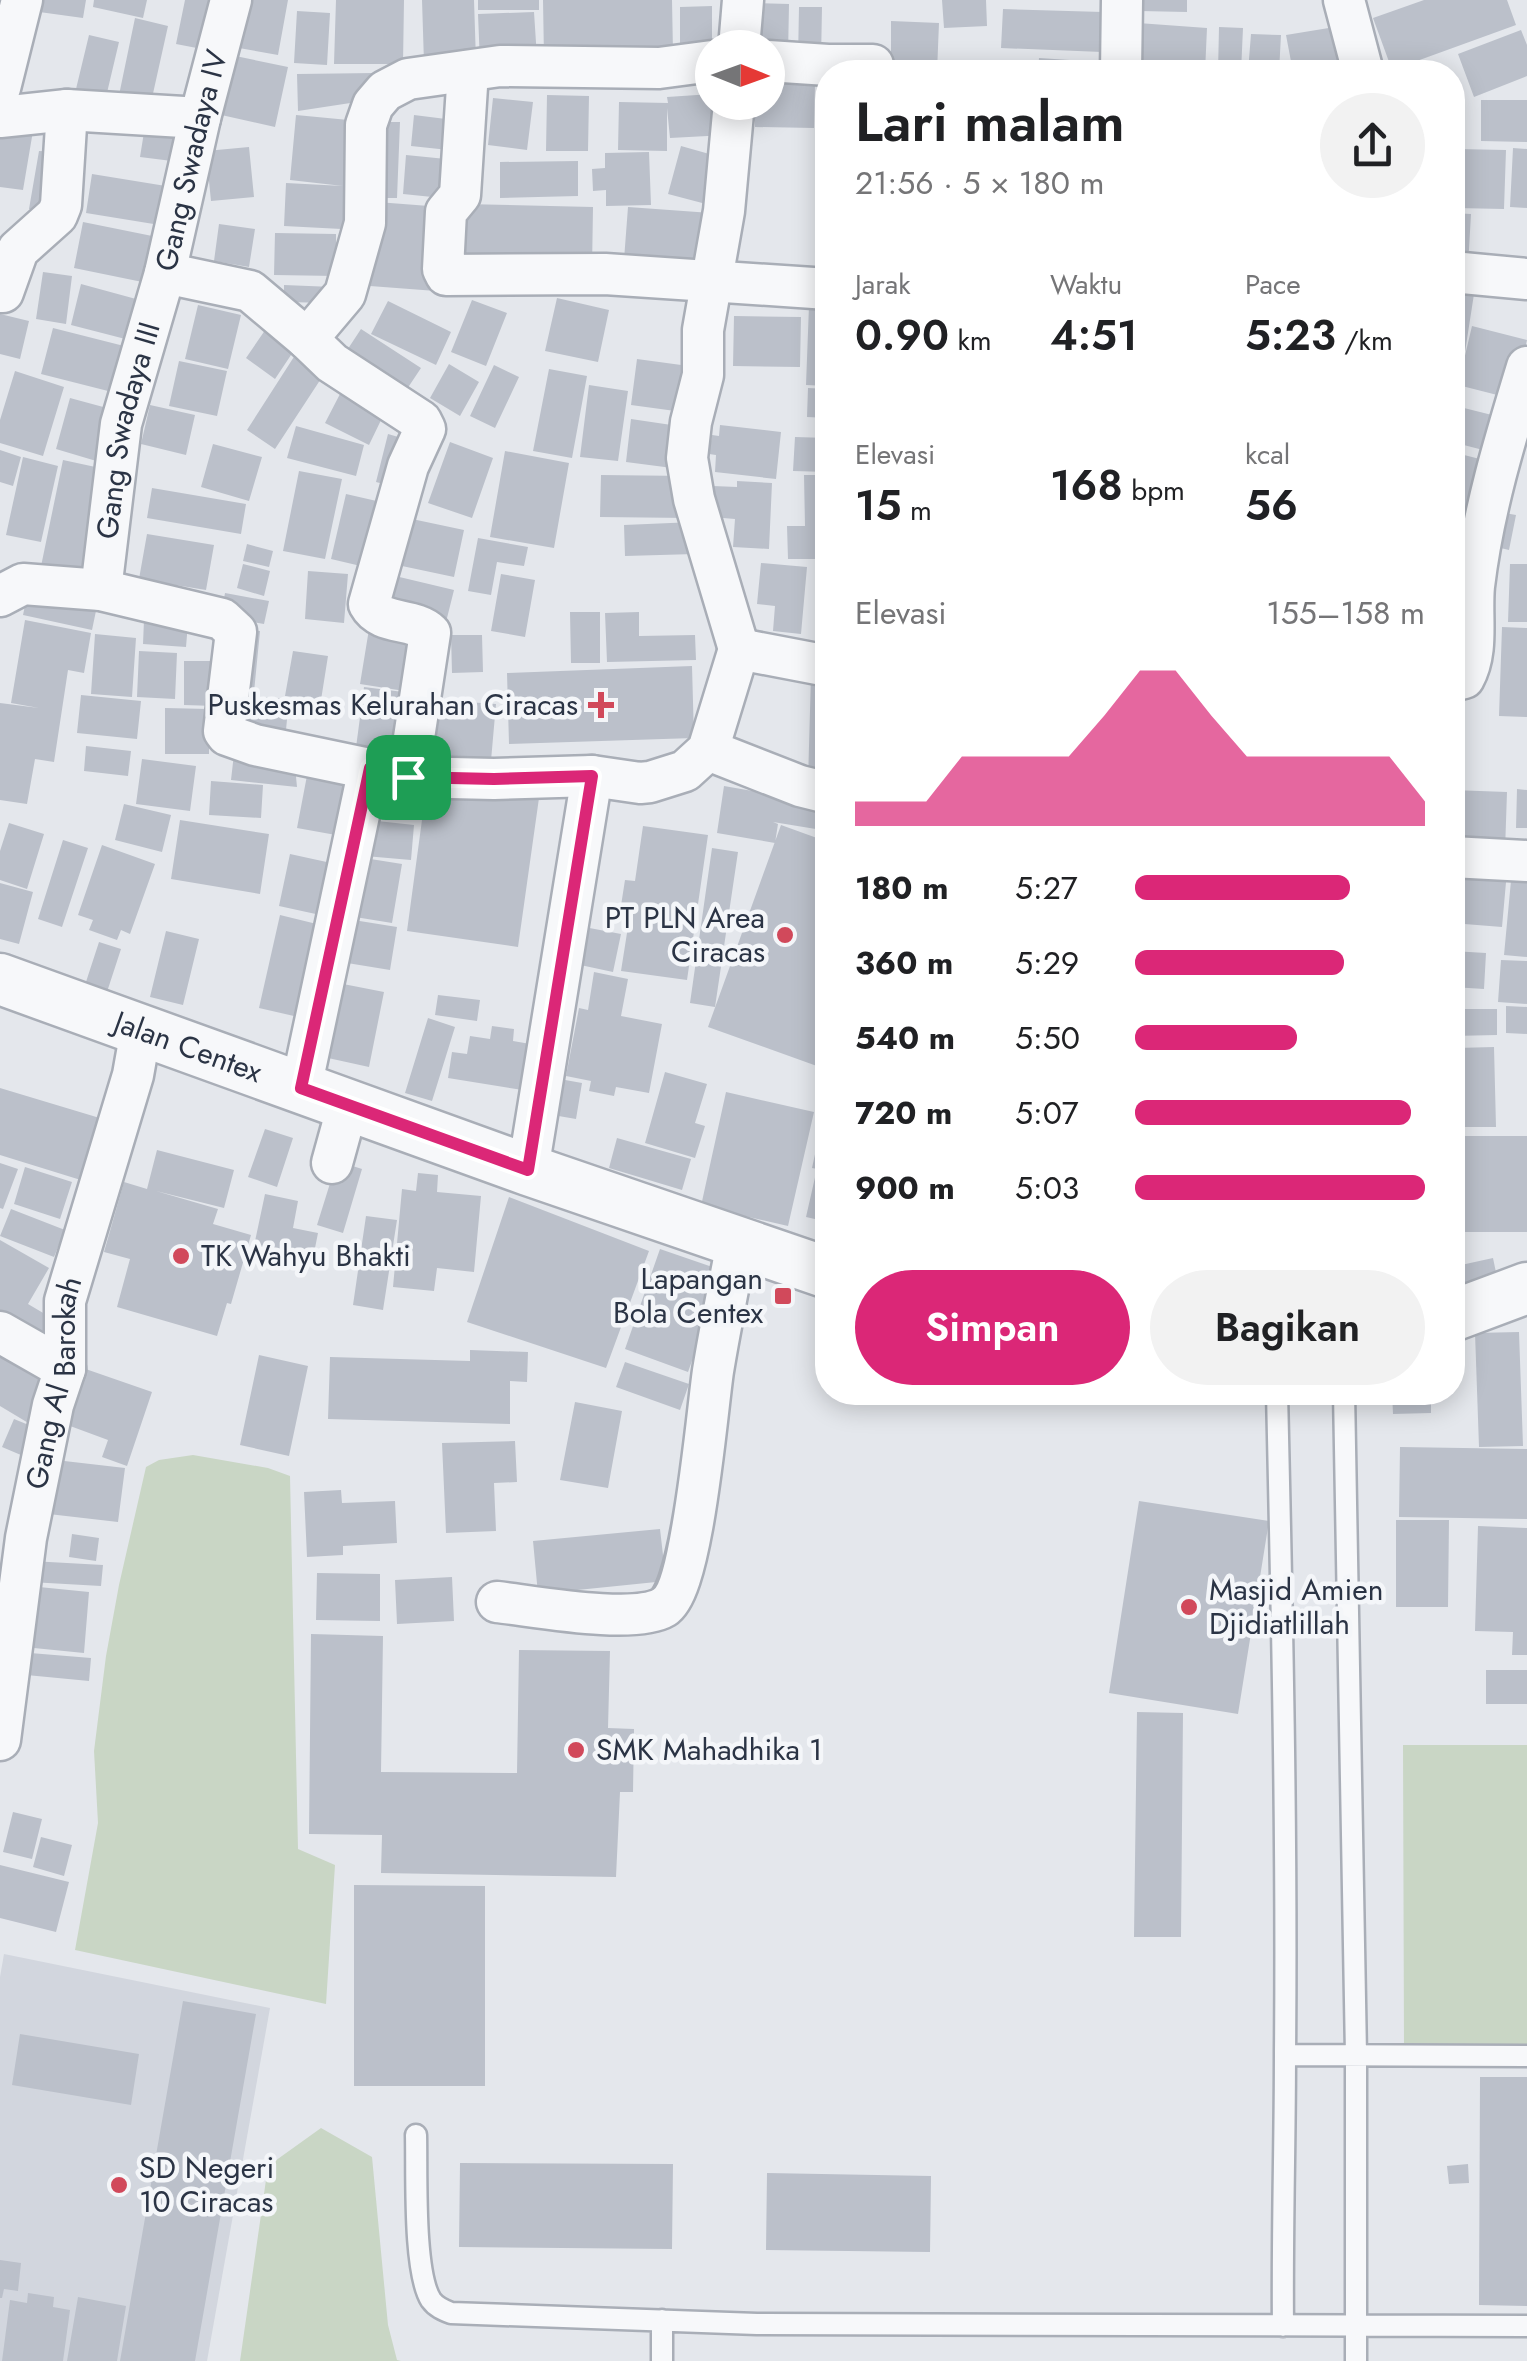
<!DOCTYPE html>
<html lang="id">
<head>
<meta charset="utf-8">
<style>
	body { margin:0; font-family:Jost,sans-serif; background:#f2f2f2; color:#202124; height:100vh; display:flex; flex-direction:column; font-size:38px; white-space:nowrap }
	* { box-sizing:border-box; margin:0 }
	p { font-size:32px; color:#757577 }
	.icon { flex:none; width:55px; height:55px; fill:none; stroke:currentColor; stroke-width:2; stroke-linecap:round; stroke-linejoin:round }
	.map { position:relative; flex:1; overflow:hidden }
	.drawer { position:absolute; left:815px; top:60px; width:650px; height:1345px; display:flex; flex-direction:column; background:#fff; border-radius:40px; box-shadow:0 5px 25px #0003 }
	.drawer>* { flex:none }
	.needle { width:65px; rotate:91deg }
	.controls { position:absolute; left:695px; top:30px; display:grid; gap:20px }
	.controls a { display:grid; place-items:center; width:90px; height:90px; border-radius:50%; background:#fff; box-shadow:0 5px 25px #0003; font-size:50px }
	.pin { position:absolute; display:grid; place-items:center; width:85px; height:85px; color:#fff; margin:-42px; border-radius:20px; box-shadow:0 5px 15px #0006 }
	.round { display:grid; place-items:center; flex:none; width:105px; height:105px; border-radius:52px; background:#f2f2f2 }
	.headline { display:flex; align-items:center; justify-content:space-between; height:170px; padding:0 40px }
	h1 { font-size:55px; font-weight:600; line-height:75px }
	.metrics { display:grid; grid-template-columns:repeat(3,1fr); gap:15px; height:170px; padding:10px 40px }
	.metrics div { display:grid; align-content:center }
	.metrics b { font-size:42px; font-weight:600 }
	.metrics small { font-size:28px; font-weight:400 }
	.metrics p { font-size:28px }
	.chart { height:280px; padding:20px 40px }
	.chart p { display:flex; justify-content:space-between }
	.chart svg { width:100%; height:180px; margin-top:10px; fill:#db2777; opacity:.7 }
	.cta { display:flex; gap:20px; margin-top:auto; padding:20px 40px }
	.cta a { flex:1; height:115px; border-radius:60px; background:#db2777; color:#fff; font-size:40px; font-weight:600; line-height:115px; text-align:center }
	.cta a+a { background:#f2f2f2; color:#202124 }
	ul { padding:0 40px; list-style:none; font-size:32px }
	li { display:grid; grid-template-columns:160px 120px 1fr; align-items:center; height:75px }
	li i { height:25px; border-radius:12px; background:#db2777 }
	.map>svg:first-child { display:block }
	.built { fill:#d2d6de }
	.green { fill:#c9d6c5 }
	.building { fill:#bbc0ca }
	.lines { fill:none; stroke-linecap:round; stroke-linejoin:round }
	.service-casing { stroke:#a9aeb7; stroke-width:25 }
	.minor-casing { stroke:#a9aeb7; stroke-width:45 }
	.tertiary-casing { stroke:#a9aeb7; stroke-width:55 }
	.service { stroke:#f7f8fa; stroke-width:20 }
	.minor { stroke:#f7f8fa; stroke-width:40 }
	.tertiary { stroke:#f7f8fa; stroke-width:50 }
	.route-casing { stroke:#fff; stroke-width:20 }
	.route { stroke:#db2777; stroke-width:12 }
	.poi-dot { fill:#d1495b; stroke:#f4f6f9; stroke-width:4 }
	.labels { text-anchor:middle; stroke-width:9; stroke-linejoin:round; paint-order:stroke }
	.street-label { font-size:30px; fill:#2b3445; stroke:#f4f6f9 }
	.poi-label { font-size:30px; fill:#2b3445; stroke:#f4f6f9; text-anchor:start }
</style>
</head>
<body>
<div class="map">
<svg width="1527" height="2361" viewBox="0 0 1527 2361">
	<rect width="100%" height="100%" fill="#e4e7ec"/>
	<path class="built" d="M4 1954 270 2008 207 2361H0V1977Z"/>
	<path class="green" d="M193 1455 268 1468 290 1476 298 1849 335 1865 326 2004 75 1950 98 1823 94 1751 106 1656 119 1585 146 1467 159 1460Z
		M1403 1745H1527V2044H1404Z
		M321 2128 372 2157 388 2325 397 2360 401 2361H240L268 2166Z"/>
	<path class="building" d="M33 0H86L83 18 32 11Z
		M94 0H147L143 18 93 7Z
		M185 0H212L202 49 176 44Z
		M247 0H288L278 55 239 48Z
		M336 0H404L403 64H334Z
		M422 0H474L476 61 424 63Z
		M478 0H539V10H478Z
		M543 0H672L673 53 544 58Z
		M942 0H986L987 26 944 28Z
		M1140 0H1187V12L1140 11Z
		M1424 0H1507L1516 25 1392 70 1373 18Z
		M756 3 789 4 788 56 755 48Z
		M712 6V55L680 57V7Z
		M799 7H822L821 60 798 59Z
		M1003 9 1103 12 1102 52 1001 48Z
		M297 11 330 13 327 65 294 63Z
		M534 12 537 58 480 63 478 14Z
		M135 18 168 26 150 107 118 100Z
		M891 21 939 23 937 72H891Z
		M1138 23 1207 28 1205 72H1170L1171 65 1135 63Z
		M1347 25 1355 72H1293L1286 35Z
		M1219 27 1243 28 1241 72H1218Z
		M1521 30 1527 45V76L1474 97 1458 54Z
		M1251 34 1281 35 1279 72H1248Z
		M89 35 119 42 106 97 76 89Z
		M221 53 288 67 275 127 208 112Z
		M1039 58 1100 62V72H1038Z
		M375 73 370 100 298 111 297 74Z
		M768 82 815 83 814 128 755 127V102H768Z
		M820 83H828V128H819Z
		M712 94V102H723L726 135 670 138 667 108V151L618 150 619 102 668 103 667 97Z
		M547 95 589 96 588 151H546Z
		M493 98 533 102 527 150 488 145Z
		M1481 100H1527V142L1481 141Z
		M296 115 359 121 361 230 284 226 286 183 343 186 290 180Z
		M414 115 462 121 458 151 411 146Z
		M0 119 34 125 23 190 0 187Z
		M381 122H400L397 198H378Z
		M145 126 184 132 180 162 140 157Z
		M681 146 720 157 706 204 668 194Z
		M249 147 254 197 211 201 206 151Z
		M1513 148 1527 149V208L1510 207Z
		M1457 149 1506 150 1504 209 1456 208Z
		M39 151 62 152 56 212 29 209Z
		M649 152 651 205 606 206V190L593 191 592 169 605 168V153Z
		M406 155 456 160 452 199 403 194Z
		M578 161V196L500 198V162Z
		M92 174 178 188 172 227 86 213Z
		M377 202 442 207 436 291 370 286Z
		M464 204 593 207 592 270 463 268Z
		M628 207 711 213 706 279 623 273Z
		M1452 213 1471 214 1468 267 1452 266Z
		M83 222 167 239 157 285 74 268Z
		M219 224 255 229 249 267 214 261Z
		M275 233 336 234V276L274 275Z
		M43 272 72 276 66 324 36 319Z
		M81 284 147 302 137 342 71 325Z
		M284 285 333 287V303L284 302Z
		M1452 291 1474 294 1465 352 1452 350Z
		M557 298 609 310 598 362 545 351Z
		M472 300 507 313 486 366 451 352Z
		M388 301 451 332 436 365 371 334Z
		M198 305 241 315 228 369 185 359Z
		M809 306 828 307V386L806 385Z
		M0 314 29 321 20 359 0 354Z
		M734 316 801 317 800 367 733 366Z
		M270 323 299 343 275 379 246 358Z
		M1472 326 1527 340 1513 399 1458 385Z
		M53 328 124 346 112 392 41 374Z
		M361 329 421 368 397 404 338 364Z
		M299 349 328 368 275 449 247 430Z
		M637 359 696 367 690 413 631 405Z
		M179 361 227 371 217 416 169 406Z
		M449 364 479 382 460 416 430 398Z
		M494 365 519 377 495 428 470 416Z
		M549 369 587 376 572 458 533 451Z
		M15 371 64 387 43 456 0 443V420Z
		M589 385 628 391 618 461 580 457Z
		M808 388 828 389V418L807 417Z
		M340 394 383 416 369 445 325 423Z
		M70 398 118 411 103 463 56 449Z
		M150 405 195 415 186 455 141 444Z
		M1452 405 1496 416 1487 451 1452 442Z
		M631 419 685 427 680 469 626 462Z
		M720 425 781 432 776 479 715 472 716 455 709 454 712 435 719 436Z
		M296 426 364 445 356 476 287 458Z
		M388 434 412 441 399 488 376 482Z
		M795 437 828 438V472L793 471Z
		M450 442 493 458 472 518 428 503Z
		M213 444 262 457 249 501 201 487Z
		M0 450 21 457 13 486 0 482Z
		M505 451 569 463 554 548 490 537Z
		M1452 452 1492 462 1481 511 1452 504Z
		M23 457 58 466 41 542 6 535Z
		M63 460 114 471 89 587 39 576Z
		M299 471 342 479 325 559 283 551Z
		M601 475 688 476V518L600 517Z
		M804 475H828V559H788L787 526H805Z
		M737 481 772 483 769 549 733 547 735 519 711 517 713 486 737 487Z
		M152 488 246 504 241 534 147 518Z
		M346 494 381 502 365 567 331 559Z
		M1499 512 1516 515 1509 550 1492 546Z
		M412 519 464 530 454 577 402 566Z
		M694 522 695 554 625 556 624 525Z
		M147 534 214 545 206 590 139 579Z
		M478 538 528 547 524 566 497 562 491 595 468 591Z
		M247 544 273 551 269 567 243 561Z
		M761 563 807 567 801 634 773 631 775 606 757 604Z
		M243 564 270 571 264 596 237 588Z
		M1510 564H1527V622H1508Z
		M308 571 348 574 344 623 305 619Z
		M501 574 535 580 525 637 491 631Z
		M391 575 454 590 444 630 381 614Z
		M28 591 97 606 92 630 23 615Z
		M225 593 269 601 264 624 221 616Z
		M570 612H600V663H571Z
		M639 612V636L695 635 696 660 607 662 605 613Z
		M25 620 91 633 84 673 68 670 54 762 35 759 27 804 0 800V703L39 708 11 703Z
		M144 620 188 623 186 647 143 644Z
		M370 623 427 632 417 693 360 684Z
		M1502 627 1527 628V717L1499 716Z
		M242 629 260 631 254 692 235 690Z
		M95 634 136 638 132 697 91 694Z
		M451 635H482L483 672 452 673Z
		M139 651 177 653 175 699 137 697Z
		M293 651 328 656 321 700 285 696Z
		M184 661H217L215 706 184 705Z
		M692 666 694 738 509 744 507 673Z
		M811 675H828V783L808 782Z
		M364 687 411 693 401 762 355 755Z
		M81 695 141 701 137 739 77 733Z
		M251 696 289 699 285 740 248 736Z
		M424 699 496 704 490 772 418 767Z
		M165 708 209 709V754H165Z
		M235 745 294 756 297 787 231 780Z
		M86 746 131 751 128 776 84 771Z
		M142 759 196 766 190 811 136 804Z
		M309 765 359 775 347 837 297 828Z
		M211 781 263 785 261 818 209 815Z
		M427 783 539 798 518 947 407 931Z
		M378 784 416 787 414 820 375 816Z
		M724 786 828 804V831L773 822 778 824 775 843 717 833Z
		M1517 789 1527 790V828H1516Z
		M1452 790 1507 792 1505 851 1452 849Z
		M124 804 171 815 162 852 115 840Z
		M180 820 269 834 260 894 171 879Z
		M368 820 414 825 411 860 365 856Z
		M9 823 44 834 27 889 0 880V851Z
		M781 825 828 842V1070L708 1027Z
		M643 826 708 835 687 980 621 971 630 914 620 912 625 880 635 881Z
		M63 840 88 848 62 927 38 919Z
		M102 845 155 864 130 934 121 930 117 940 89 930 93 920 78 915Z
		M712 848 738 852 715 1007 690 1003Z
		M290 854 345 866 334 918 279 906Z
		M358 857 402 864 392 923 349 916Z
		M1457 867 1507 871 1502 927 1452 923Z
		M1512 870 1527 871V957L1504 955Z
		M0 883 33 892 19 944 0 939Z
		M280 915 329 927 307 1019 259 1008Z
		M341 918 397 927 390 970 335 961Z
		M579 926 621 934 613 972 571 963Z
		M166 931 199 939 183 1005 150 997Z
		M99 942 121 949 106 995 84 988Z
		M1452 951 1486 953 1484 989 1452 987Z
		M1501 960 1527 961V1004L1498 1002Z
		M594 972 628 979 621 1016 662 1024 649 1093 616 1087 614 1096 589 1091 591 1081 566 1076 579 1008 588 1010Z
		M333 982 384 992 369 1067 319 1056Z
		M438 995 480 1000 477 1021 435 1015Z
		M1506 1006 1527 1007V1034L1506 1033Z
		M1452 1009H1497V1035L1452 1036Z
		M428 1018 455 1027 432 1101 405 1093Z
		M492 1026 514 1029 513 1041 536 1045 529 1091 448 1078 452 1052 467 1054 470 1036 490 1039Z
		M1494 1047 1496 1127H1458L1456 1048Z
		M665 1072 707 1084 695 1123 705 1126 695 1158 645 1143Z
		M554 1078 582 1083 576 1119 547 1114Z
		M0 1088 103 1119 84 1181 0 1155Z
		M726 1092 814 1112 788 1226 701 1206Z
		M824 1113 828 1114V1171L812 1168Z
		M265 1129 293 1138 277 1187 248 1177Z
		M1452 1136H1527V1232H1452Z
		M617 1138 691 1159 682 1190 609 1168Z
		M157 1150 234 1170 224 1208 156 1191 218 1209 213 1224 251 1235 231 1304 227 1303 217 1336 117 1307 130 1259 104 1252 124 1182 147 1189Z
		M337 1161 362 1169 343 1233 317 1225Z
		M0 1163 18 1169 3 1209 0 1208Z
		M25 1167 72 1182 60 1219 14 1204Z
		M418 1173 438 1175 437 1192 481 1196 474 1272 437 1268 434 1291 393 1287 402 1189 416 1191Z
		M816 1173 828 1175V1222L806 1217Z
		M265 1194 298 1201 293 1228 318 1233 313 1258 254 1246Z
		M509 1197 649 1251 606 1368 467 1322Z
		M11 1209 65 1230 54 1257 0 1236Z
		M366 1216 397 1220 383 1310 353 1305Z
		M0 1240 49 1268 28 1304 55 1320 39 1346 0 1323Z
		M660 1249 724 1271 688 1372 625 1349Z
		M1493 1258 1498 1282 1452 1292V1267Z
		M1519 1332 1523 1446 1479 1447 1475 1333Z
		M470 1350 528 1352 527 1382 510 1381V1424L328 1419 330 1357 470 1361Z
		M259 1355 308 1366 289 1456 240 1445Z
		M0 1357 51 1386 30 1424 0 1406Z
		M625 1362 689 1384 680 1410 616 1387Z
		M77 1366 152 1392 127 1466 102 1457 108 1440 62 1423Z
		M1392 1392H1431V1413L1393 1414Z
		M575 1402 622 1411 608 1488 560 1480Z
		M14 1419 41 1430 28 1458 2 1447Z
		M515 1441 517 1482 494 1483 496 1531 446 1533 442 1443Z
		M1400 1447 1527 1449V1519L1399 1517Z
		M47 1459 125 1468 118 1522 40 1513Z
		M341 1490 342 1503 395 1501 397 1543 343 1546V1555L307 1557 304 1492Z
		M1139 1501 1269 1521 1238 1714 1109 1693Z
		M1396 1520H1449L1448 1607H1396Z
		M1478 1526 1527 1528V1655H1512L1513 1632 1475 1631Z
		M660 1529 666 1581 538 1594 533 1541Z
		M72 1534 99 1538 96 1561 69 1557Z
		M31 1561 103 1565 101 1586 30 1582Z
		M317 1573 380 1574V1621L316 1620Z
		M452 1577 454 1621 397 1624 395 1580Z
		M29 1586 89 1592 84 1653 24 1647Z
		M311 1634 383 1636 381 1772 517 1773 519 1650 610 1651 608 1728 634 1729 633 1792H620L616 1877 381 1873 382 1835 309 1834Z
		M18 1652 91 1658 89 1681 16 1674Z
		M1486 1670H1527V1704H1486Z
		M1137 1712 1183 1713 1181 1937H1134Z
		M13 1812 42 1819 32 1859 3 1852Z
		M41 1837 72 1845 64 1876 33 1867Z
		M0 1865 69 1882 56 1932 0 1918Z
		M354 1885 485 1886V2086H354Z
		M183 2001 256 2014 195 2361H120Z
		M20 2034 139 2054 131 2105 12 2085Z
		M1480 2077H1527V2306L1479 2305Z
		M460 2163 673 2164 672 2249 459 2247Z
		M1468 2164 1469 2183 1449 2184 1447 2166Z
		M767 2173 931 2176 930 2252 766 2250Z
		M0 2260 21 2263 18 2291 4 2289 2 2298H0Z
		M28 2293 54 2297 53 2307 70 2310 63 2361H2L10 2300 27 2303Z
		M78 2297 126 2306 117 2361H67Z"/>
	<g class="lines">
		<g class="service-casing">
			<path id="service" d="M1277 1392C1282 1613 1287 1833 1285 2053 1285 2144 1282 2235 1283 2326
				M1344 1392 1356 2055V2361
				M1285 2055 1527 2056
				M416 2135C417 2172 413 2272 431 2300 436 2307 443 2310 451 2313L757 2324 1527 2326
				M662 2361V2320"/>
		</g>
		<g class="minor-casing">
			<g id="minor">
				<path d="M1344 0 1363 72"/>
				<path d="M739 48 743 0"/>
				<path d="M768 61 828 65H873"/>
				<path d="M468 71 460 195 446 212 443 269 446 275 605 274 828 289"/>
				<path d="M1121 72 1122 0"/>
				<path d="M0 88 22 0"/>
				<path d="M734 102 724 211 703 330V375L691 422 687 458 694 499 739 649"/>
				<path d="M0 117 67 110 200 118"/>
				<path d="M1452 272 1527 279"/>
				<path d="M165 273 250 291 307 339 332 363 421 421 425 429 408 466 369 604C381 626 413 617 430 633L408 777"/>
				<path d="M0 292H3L18 250 57 215 61 205 67 110"/>
				<path d="M307 339 345 294 365 223 366 125 373 105 385 91 408 79 500 66 659 68 712 61"/>
				<path id="s1" d="M101 590 121 424 165 273 200 118 231 0"/>
				<path d="M0 596 23 584 101 590 222 619 236 632 224 731 227 735 255 745 408 777 494 779 592 776 640 783 650 782 685 771 708 750 739 649"/>
				<path d="M739 649 828 666"/>
				<path d="M1452 681 1464 678C1479 651 1471 617 1474 586 1483 511 1505 439 1527 367"/>
				<path d="M708 750 800 786 828 793"/>
				<path d="M1452 857 1527 861"/>
				<path d="M301 1088 369 768"/>
				<path d="M332 1163 348 1105"/>
				<path d="M528 1170 592 776"/>
				<path d="M0 1332 65 1369"/>
				<path d="M497 1602C534 1606 634 1625 664 1607 693 1589 707 1411 713 1371 720 1328 729 1285 737 1243"/>
				<path id="s2" d="M0 1740 26 1538 53 1405 65 1369V1301L133 1075 141 1030"/>
			</g>
		</g>
		<g class="tertiary-casing">
			<g id="tertiary">
				<path id="s3" d="M0 979 528 1170 828 1273"/>
				<path d="M1452 1316 1527 1288"/>
			</g>
		</g>
		<use href="#service" class="service"/>
		<use href="#minor" class="minor"/>
		<use href="#tertiary" class="tertiary"/>
	</g>
	<g class="lines">
		<g class="route-casing">
			<path id="route" d="M370 768 408 777 494 779 592 776 528 1170 301 1088Z"/>
		</g>
		<use href="#route" class="route"/>
	</g>
	<g class="poi-dot">
		<path d="M596 690h10v10h10v10h-10v10h-10v-10h-10v-10h10z"/>
		<circle cx="785" cy="935" r="10"/>
		<circle cx="181" cy="1256" r="10"/>
		<rect x="773" y="1286" width="20" height="20" rx="5"/>
		<circle cx="1189" cy="1607" r="10"/>
		<circle cx="576" cy="1750" r="10"/>
		<circle cx="119" cy="2185" r="10"/>
	</g>
	<g class="labels">
		<g class="street-label">
			<text dy="10" stroke="none"><textPath href="#s1" startOffset="440">Gang Swadaya IV</textPath></text>
			<text dy="10" stroke="none"><textPath href="#s1" startOffset="162">Gang Swadaya III</textPath></text>
			<text dy="10" stroke="none"><textPath href="#s3" startOffset="200">Jalan Centex</textPath></text>
			<text dy="10" stroke="none"><textPath href="#s2" startOffset="362">Gang Al Barokah</textPath></text>
		</g>
		<g class="poi-label">
			<text x="578" y="715" text-anchor="end">Puskesmas Kelurahan Ciracas</text>
			<text x="765" y="928" text-anchor="end">PT PLN Area<tspan x="765" dy="34">Ciracas</tspan></text>
			<text x="201" y="1266">TK Wahyu Bhakti</text>
			<text x="763" y="1289" text-anchor="end">Lapangan<tspan x="763" dy="34">Bola Centex</tspan></text>
			<text x="1209" y="1600">Masjid Amien<tspan x="1209" dy="34">Djidiatlillah</tspan></text>
			<text x="596" y="1760">SMK Mahadhika 1</text>
			<text x="139" y="2178">SD Negeri<tspan x="139" dy="34">10 Ciracas</tspan></text>
		</g>
	</g>
</svg>
<div class="controls">
<a><svg class="needle" viewBox="-14 -14 28 28"><path d="M0-13l5 13h-10z" fill="#e53935"/><path d="M0 13l5-13h-10z" fill="#757577"/></svg></a>
</div>
<div class="pin" style="left:408px;top:777px;background:#1e9e55"><svg class="icon" aria-label="arrive" viewBox="0 0 24 24"><path d="M6 21V4h12l-3 4 3 4H6"/></svg></div>
<section class="drawer">
<div class="headline"><div><h1>Lari malam</h1><p>21:56 · 5 × 180 m</p></div><a class="round"><svg class="icon" aria-label="share" viewBox="0 0 24 24"><path d="M12 15V3M7 8l5-5 5 5M5 13v7h14v-7"/></svg></a></div>
<div class="metrics">
<div><p>Jarak</p><b>0.90<small> km</small></b></div>
<div><p>Waktu</p><b>4:51</b></div>
<div><p>Pace</p><b>5:23<small> /km</small></b></div>
</div>
<div class="metrics">
<div><p>Elevasi</p><b>15<small> m</small></b></div>
<div><b>168<small> bpm</small></b></div>
<div><p>kcal</p><b>56</b></div>
</div>
<div class="chart"><p><span>Elevasi</span>155–158 m</p>
<svg viewBox="0 0 160 44" preserveAspectRatio="none"><path d="M0 44V38L10 38L20 38L30 27L40 27L50 27L60 27L70 17L80 6L90 6L100 17L110 27L120 27L130 27L140 27L150 27L160 38V44z"/></svg>
</div>
<ul>
<li><b>180 m</b>5:27<i style="width:74%"></i></li>
<li><b>360 m</b>5:29<i style="width:72%"></i></li>
<li><b>540 m</b>5:50<i style="width:56%"></i></li>
<li><b>720 m</b>5:07<i style="width:95%"></i></li>
<li><b>900 m</b>5:03<i style="width:100%"></i></li>
</ul>
<div class="cta"><a>Simpan</a><a>Bagikan</a></div>
</section>
</div>
</body>
</html>
